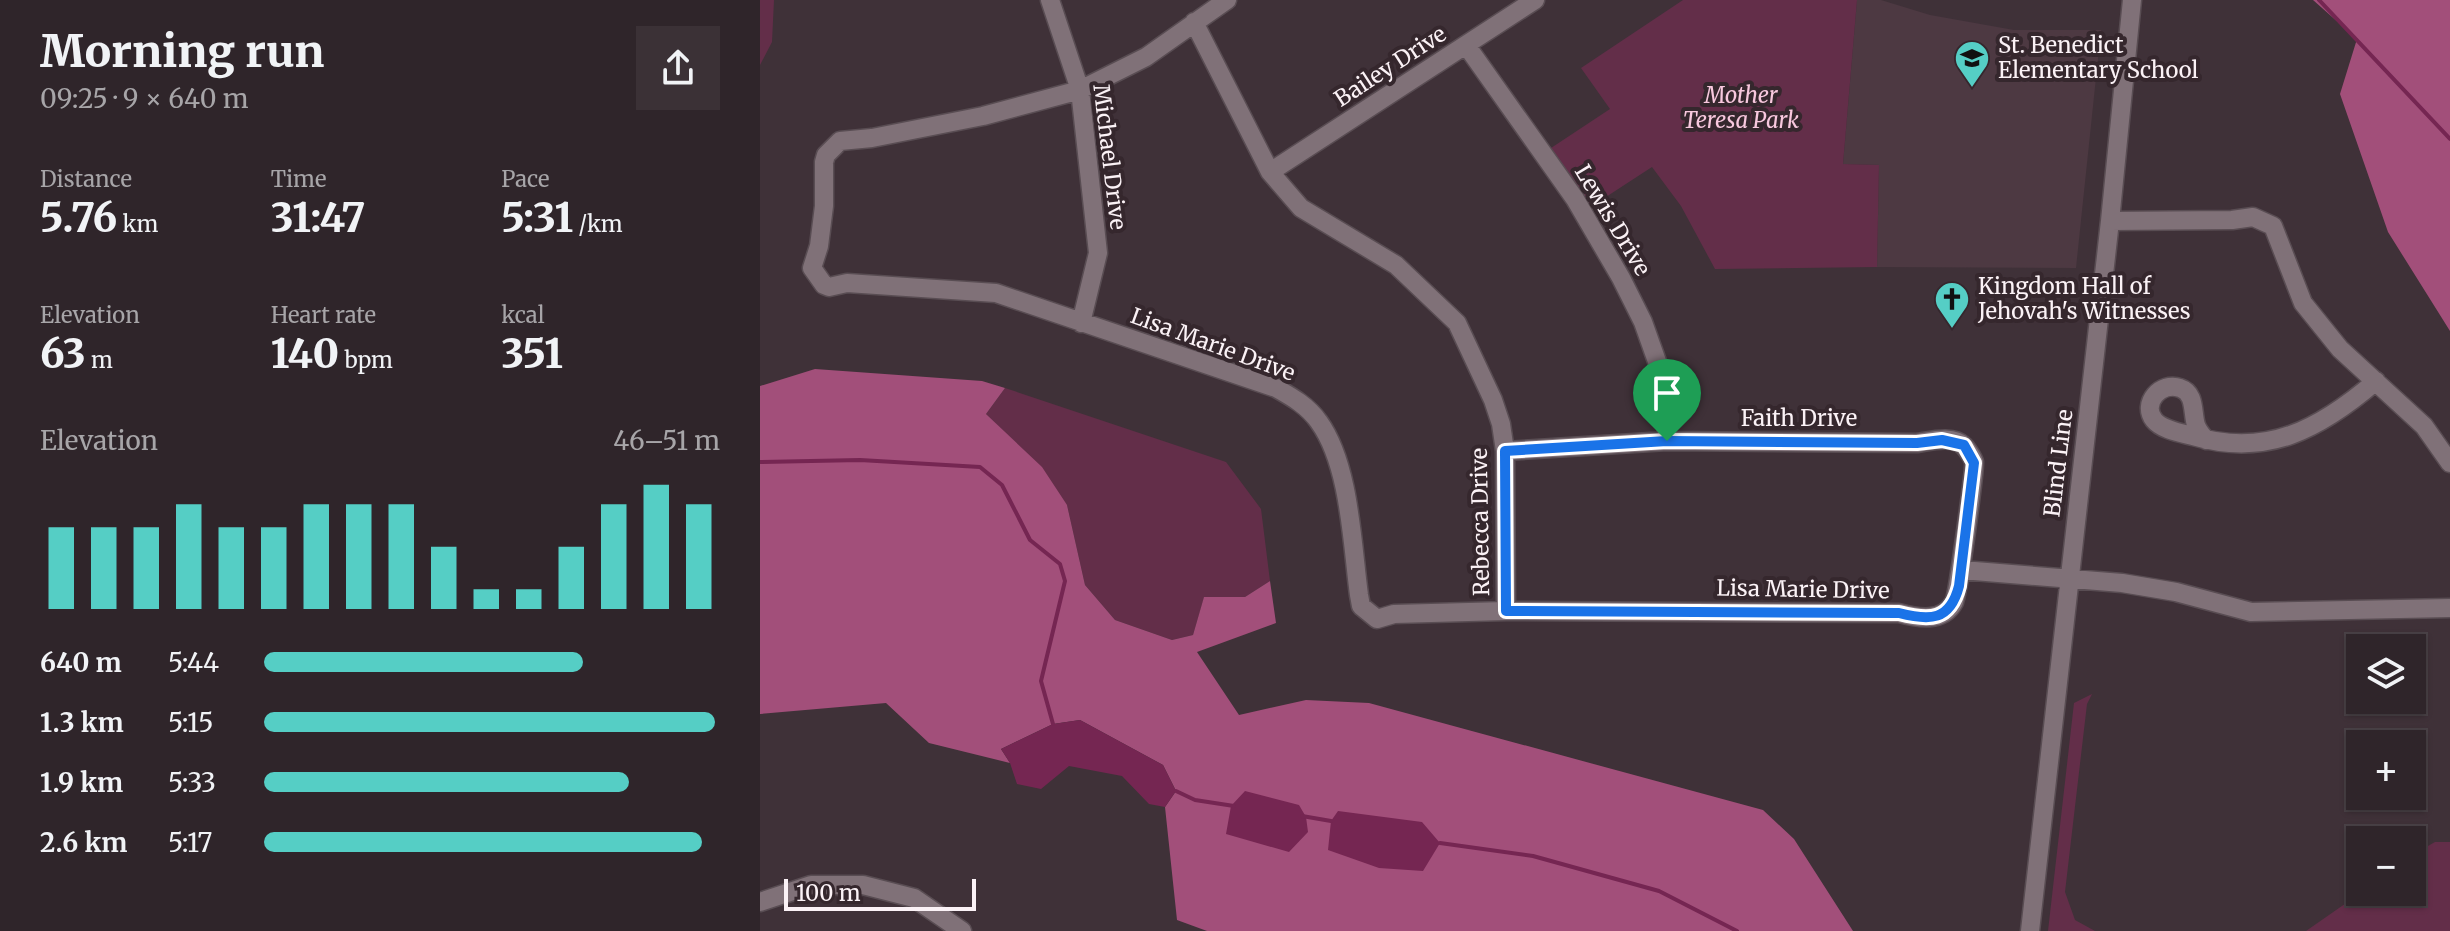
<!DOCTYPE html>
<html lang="en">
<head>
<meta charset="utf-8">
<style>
	body { margin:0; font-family:Merriweather,serif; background:#3b3136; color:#f1f3f6; height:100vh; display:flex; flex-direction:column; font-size:30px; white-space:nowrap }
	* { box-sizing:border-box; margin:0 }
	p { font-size:26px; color:#a7a5a8 }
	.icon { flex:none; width:44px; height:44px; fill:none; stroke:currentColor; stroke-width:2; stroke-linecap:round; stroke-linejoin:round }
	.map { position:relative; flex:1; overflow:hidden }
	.drawer { display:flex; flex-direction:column; background:#2f252a; width:760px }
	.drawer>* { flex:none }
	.buttons { position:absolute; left:1586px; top:634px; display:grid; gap:16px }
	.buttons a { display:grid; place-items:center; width:80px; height:80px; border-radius:0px; background:#2f252a; box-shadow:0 2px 6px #0004,0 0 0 2px #4a4247; font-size:40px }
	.scale { position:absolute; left:24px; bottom:20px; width:192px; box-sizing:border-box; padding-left:8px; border:4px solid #fbf2f6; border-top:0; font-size:22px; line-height:28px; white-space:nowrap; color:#fbf2f6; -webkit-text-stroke:6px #35272d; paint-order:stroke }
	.pin { position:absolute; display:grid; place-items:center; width:68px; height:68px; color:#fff; margin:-82px -34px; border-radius:50% 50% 50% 0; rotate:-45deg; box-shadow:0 0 8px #0007 }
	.pin .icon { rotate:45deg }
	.round { display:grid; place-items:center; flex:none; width:84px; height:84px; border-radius:0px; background:#3b3136 }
	.headline { display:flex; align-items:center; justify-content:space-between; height:136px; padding:0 40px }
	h1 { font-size:44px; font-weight:800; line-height:60px }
	.stats { display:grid; grid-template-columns:repeat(3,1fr); gap:12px; height:136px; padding:8px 40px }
	.stats div { display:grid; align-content:center }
	.stats b { font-size:40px; font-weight:800 }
	.stats small { font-size:22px; font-weight:400 }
	.stats p { font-size:22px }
	.chart { height:224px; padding:16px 40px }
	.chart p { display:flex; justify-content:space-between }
	.chart svg { width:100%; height:144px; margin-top:8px; stroke:#55cec5; stroke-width:6 }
	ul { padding:0 40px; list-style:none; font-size:26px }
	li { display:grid; grid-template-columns:128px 96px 1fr; align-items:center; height:60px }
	li i { height:20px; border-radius:10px; background:#55cec5 }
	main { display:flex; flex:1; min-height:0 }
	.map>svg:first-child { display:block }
	.built { fill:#4d3942 }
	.green { fill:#632e49 }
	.forest { fill:#a24f7a }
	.water { fill:#752652 }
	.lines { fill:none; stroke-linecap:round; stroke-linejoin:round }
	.stream { stroke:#752652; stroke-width:4 }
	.minor-casing { stroke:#594d53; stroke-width:21 }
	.minor { stroke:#807178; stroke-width:18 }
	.route-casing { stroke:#fff; stroke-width:16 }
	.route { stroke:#1a73e8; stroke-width:10 }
	.labels { text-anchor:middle; stroke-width:8; stroke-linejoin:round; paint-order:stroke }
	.poi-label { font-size:22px; fill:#fbf2f6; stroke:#35272d; text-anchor:start }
	.street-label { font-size:22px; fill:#fbf2f6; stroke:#35272d }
	.park-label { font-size:22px; font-style:italic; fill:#f8c8de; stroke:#35272d }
</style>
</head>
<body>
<main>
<section class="drawer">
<div class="headline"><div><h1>Morning run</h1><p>09:25 · 9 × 640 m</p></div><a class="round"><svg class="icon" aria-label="share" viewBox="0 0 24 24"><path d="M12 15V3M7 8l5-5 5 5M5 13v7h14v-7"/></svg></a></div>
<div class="stats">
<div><p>Distance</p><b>5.76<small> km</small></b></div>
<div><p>Time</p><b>31:47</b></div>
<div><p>Pace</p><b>5:31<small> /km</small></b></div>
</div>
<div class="stats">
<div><p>Elevation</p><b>63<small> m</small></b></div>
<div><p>Heart rate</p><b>140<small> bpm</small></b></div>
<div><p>kcal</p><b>351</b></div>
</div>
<div class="chart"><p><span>Elevation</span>46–51 m</p>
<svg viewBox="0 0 160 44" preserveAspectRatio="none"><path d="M5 44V19M15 44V19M25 44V19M35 44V12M45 44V19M55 44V19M65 44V12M75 44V12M85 44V12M95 44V25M105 44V38M115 44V38M125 44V25M135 44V12M145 44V6M155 44V12"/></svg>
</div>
<ul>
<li><b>640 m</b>5:44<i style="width:70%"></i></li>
<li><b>1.3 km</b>5:15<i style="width:99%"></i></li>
<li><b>1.9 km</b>5:33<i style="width:80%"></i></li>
<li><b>2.6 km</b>5:17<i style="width:96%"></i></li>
</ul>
</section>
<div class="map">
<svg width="1690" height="931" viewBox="0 0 1690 931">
	<rect width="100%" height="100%" fill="#3f3138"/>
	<path class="built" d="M1097 0H1121L1170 15 1254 30H1341L1316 268 1117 267 1119 165 1083 164Z"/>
	<path class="green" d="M0 0H14L12 42 0 65Z
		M923 0H1097L1083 164 1119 165 1117 267 955 269 921 206 892 167 829 208 788 150 850 109 821 68Z
		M245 388 466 462 501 509 510 581 485 597 444 598 433 635 412 640 355 620 325 585 307 505 0 427 265 452 226 414Z
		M1332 694 1327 704 1305 892 1315 920 1335 931H1288L1314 703Z
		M1675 842H1690V931H1546L1602 892H1652V855Z"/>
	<path class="forest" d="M1553 0H1690V331L1628 232 1580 94 1597 39Z
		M55 369 222 381 245 388 226 414 282 467 307 505 325 585 355 620 412 640 433 635 444 597H485L510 581 516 623 437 652 479 715 546 700 609 703 1003 810 1034 839 1093 931H447L417 920 405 807 416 791 403 765 320 720 293 724 241 749 250 763 169 743 126 703 0 714V386Z"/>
	<path class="water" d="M320 720 403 765 416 791 405 807 389 804 362 776 309 766 281 789 257 784 250 763 241 749 293 724Z
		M485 791 539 805 546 817 548 832 529 852 466 834 471 806Z
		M578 811 662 822 680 843 663 871 619 868 568 850 571 821Z"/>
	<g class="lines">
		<path class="stream" d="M1559 0 1690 139
			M0 462 100 460 220 467 242 485 270 540 300 564 305 581 281 681 293 724
			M416 791 435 800 474 806
			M542 816 571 821
			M680 843 773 856 899 891 977 931"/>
		<g class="minor-casing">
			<path id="minor" d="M290 0 320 90 338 253 321 323
				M467 0 386 57 320 90 223 116 112 138 80 141 66 155 64 162V206L59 246 52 268 64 285 69 287 87 283 236 293 516 388C532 397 548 406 559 422 590 465 592 544 599 595L601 606 617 619 634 614 746 611 1139 613C1157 618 1183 623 1194 602 1198 595 1215 469 1214 462 1213 458 1207 449 1204 446 1193 435 1171 441 1157 443L907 441 745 451
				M434 22 510 172 541 208 636 265 697 323 733 400 741 424 745 451 746 611
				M706 45 815 199 861 278 883 322 905 384 907 441
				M510 172 775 0
				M1350 221 1472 220 1493 217 1513 226 1543 303 1580 349 1664 426 1690 463
				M1446 440C1442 435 1438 431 1436 425 1432 413 1436 393 1420 388 1401 381 1381 403 1394 420 1402 430 1421 433 1433 436 1507 458 1560 429 1616 381
				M1202 570 1362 583 1416 592 1491 612 1690 608
				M0 902 51 885H103L154 898 202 931
				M1270 931 1350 221 1372 0"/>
		</g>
		<use href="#minor" class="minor"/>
	</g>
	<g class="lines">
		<g class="route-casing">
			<path id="route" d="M1182 440 1204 445 1214 463 1199 586C1190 621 1170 621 1139 613L746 611 745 451 907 441 1157 443Z"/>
		</g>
		<use href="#route" class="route"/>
	</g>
	<defs>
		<g id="school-pin" transform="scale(1.8)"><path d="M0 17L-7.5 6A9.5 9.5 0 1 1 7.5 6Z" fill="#55cec5" stroke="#35272d"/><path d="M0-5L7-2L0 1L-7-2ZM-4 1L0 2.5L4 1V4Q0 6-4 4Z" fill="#111"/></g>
		<g id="church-pin" transform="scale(1.8)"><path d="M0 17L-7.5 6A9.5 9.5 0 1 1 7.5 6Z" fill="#55cec5" stroke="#35272d"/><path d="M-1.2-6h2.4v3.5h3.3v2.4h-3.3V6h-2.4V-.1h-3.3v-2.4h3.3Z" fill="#111"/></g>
	</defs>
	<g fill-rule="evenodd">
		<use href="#school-pin" x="1212" y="58"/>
		<use href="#church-pin" x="1192" y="299"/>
	</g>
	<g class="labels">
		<g class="poi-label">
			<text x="1238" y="53">St. Benedict<tspan x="1238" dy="25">Elementary School</tspan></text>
			<text x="1218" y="294">Kingdom Hall of<tspan x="1218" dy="25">Jehovah's Witnesses</tspan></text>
		</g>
		<g class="street-label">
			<text transform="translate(630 66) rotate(-33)" y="8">Bailey Drive</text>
			<text transform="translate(350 157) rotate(83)" y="8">Michael Drive</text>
			<text transform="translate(853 220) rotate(59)" y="8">Lewis Drive</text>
			<text transform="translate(453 344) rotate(20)" y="8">Lisa Marie Drive</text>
			<text x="1039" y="426">Faith Drive</text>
			<text transform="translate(1298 463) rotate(-83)" y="8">Blind Line</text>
			<text transform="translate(720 522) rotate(-91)" y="8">Rebecca Drive</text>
			<text transform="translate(1043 589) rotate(1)" y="8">Lisa Marie Drive</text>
		</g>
		<g class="park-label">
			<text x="981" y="103">Mother<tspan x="981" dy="25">Teresa Park</tspan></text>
		</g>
	</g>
</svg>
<div class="buttons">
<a><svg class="icon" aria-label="layers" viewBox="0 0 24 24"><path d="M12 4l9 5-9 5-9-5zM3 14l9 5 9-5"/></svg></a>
<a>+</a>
<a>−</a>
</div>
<div class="scale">100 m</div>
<div class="pin" style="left:907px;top:441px;background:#1e9e55"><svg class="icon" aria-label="arrive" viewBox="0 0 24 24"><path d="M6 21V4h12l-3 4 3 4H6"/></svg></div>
</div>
</main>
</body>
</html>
